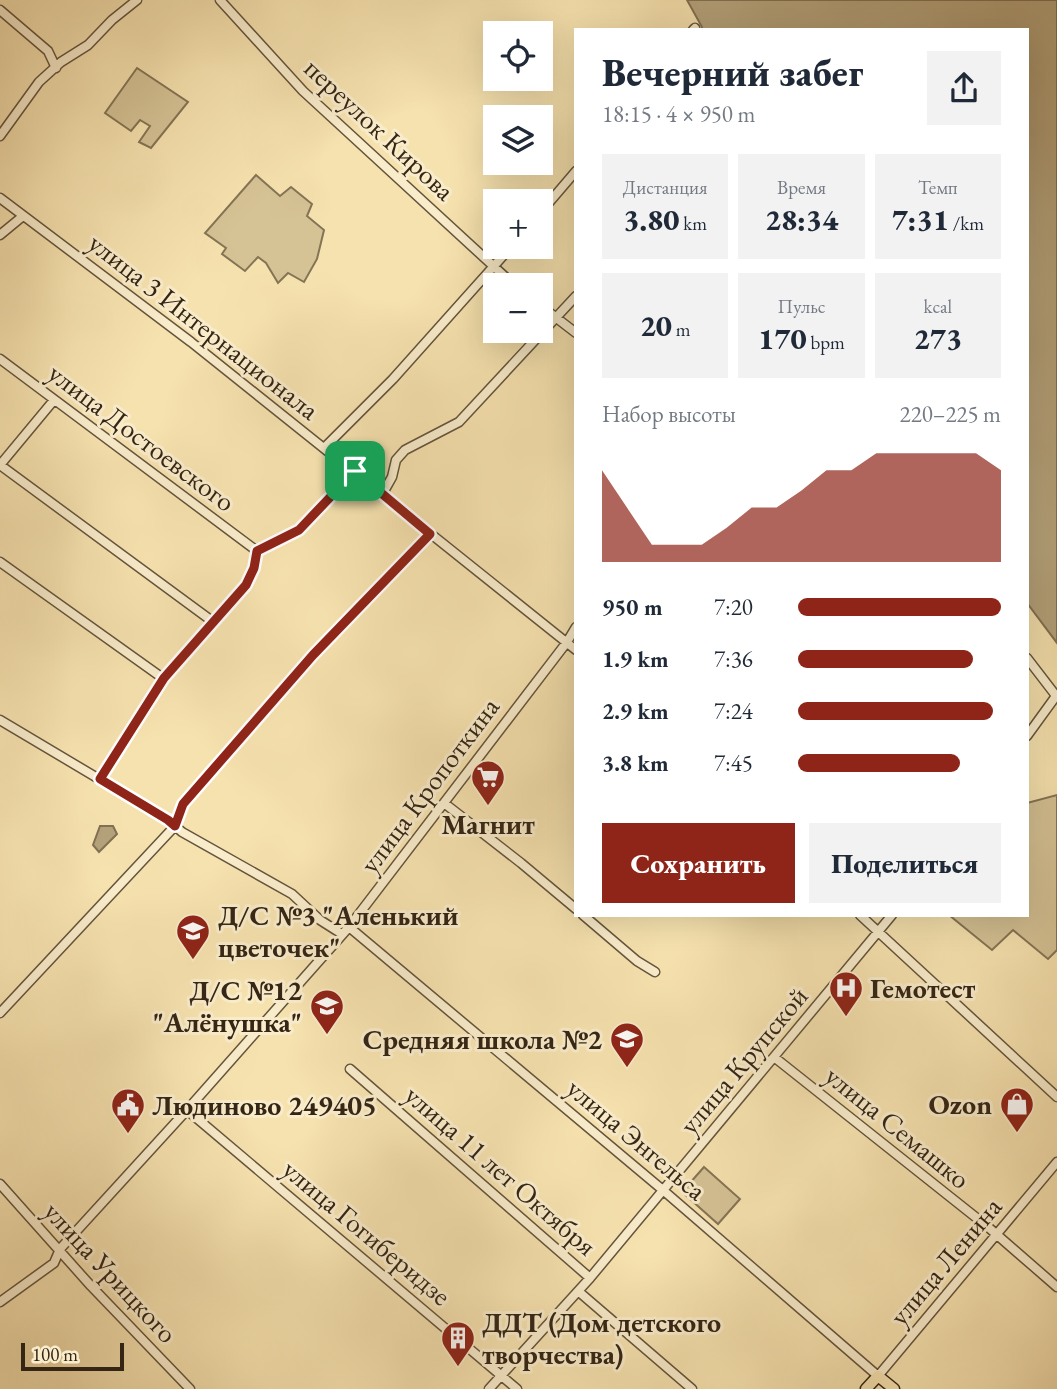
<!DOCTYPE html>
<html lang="ru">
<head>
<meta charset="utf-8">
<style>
	body { margin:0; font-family:"EB Garamond",serif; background:#f2f2f3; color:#1f2937; height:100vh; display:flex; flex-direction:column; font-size:26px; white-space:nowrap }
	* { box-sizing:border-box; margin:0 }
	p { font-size:23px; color:#747a83 }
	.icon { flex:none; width:38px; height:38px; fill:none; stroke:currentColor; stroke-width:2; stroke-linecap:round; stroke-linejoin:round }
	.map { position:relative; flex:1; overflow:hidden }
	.sheet { position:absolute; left:574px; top:28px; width:455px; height:889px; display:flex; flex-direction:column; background:#fff; border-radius:0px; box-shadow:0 7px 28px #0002 }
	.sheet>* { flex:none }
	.buttons { position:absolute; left:483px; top:21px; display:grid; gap:14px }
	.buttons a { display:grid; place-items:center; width:70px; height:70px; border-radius:0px; background:#fff; box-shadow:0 7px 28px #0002; font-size:35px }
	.scale { position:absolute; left:21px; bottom:18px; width:103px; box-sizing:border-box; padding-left:7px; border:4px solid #342515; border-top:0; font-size:19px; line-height:24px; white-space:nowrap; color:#342515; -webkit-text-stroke:5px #f9eccb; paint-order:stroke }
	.pin { position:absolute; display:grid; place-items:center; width:60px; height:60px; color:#fff; margin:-30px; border-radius:14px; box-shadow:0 4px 10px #0006 }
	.round { display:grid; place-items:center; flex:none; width:74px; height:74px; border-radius:0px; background:#f2f2f3 }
	.headline { display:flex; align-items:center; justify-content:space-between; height:119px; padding:0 28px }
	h1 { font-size:38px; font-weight:800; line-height:52px }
	.metrics { display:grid; grid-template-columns:repeat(3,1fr); gap:10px; height:119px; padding:7px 28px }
	.metrics div { display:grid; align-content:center; border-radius:0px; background:#f2f2f3; text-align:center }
	.metrics b { font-size:30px; font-weight:800 }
	.metrics small { font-size:19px; font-weight:400 }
	.metrics p { font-size:19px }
	.chart { height:196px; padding:14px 28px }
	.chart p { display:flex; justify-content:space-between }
	.chart svg { width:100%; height:126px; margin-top:7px; fill:#8f2418; opacity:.7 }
	.button { display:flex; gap:14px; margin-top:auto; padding:14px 28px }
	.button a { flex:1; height:80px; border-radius:0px; background:#8f2418; color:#fff; font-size:28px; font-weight:800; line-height:80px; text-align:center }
	.button a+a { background:#f2f2f3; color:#1f2937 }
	ul { padding:0 28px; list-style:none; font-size:23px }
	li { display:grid; grid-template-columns:112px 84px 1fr; align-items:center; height:52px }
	li i { height:18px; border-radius:9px; background:#8f2418 }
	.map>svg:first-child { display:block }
	.green { fill:#d5c295; stroke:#847455; stroke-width:2 }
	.water { fill:#b4a27b; stroke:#817052; stroke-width:2 }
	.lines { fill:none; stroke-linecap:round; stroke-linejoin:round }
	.minor-casing { stroke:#64543c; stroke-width:11 }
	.major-casing { stroke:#342515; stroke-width:13 }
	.minor { stroke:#f9eccb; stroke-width:8 }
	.major { stroke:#f6e2af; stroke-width:10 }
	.route-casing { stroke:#fff; stroke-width:14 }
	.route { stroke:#8f2418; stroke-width:9 }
	.labels { text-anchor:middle; stroke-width:6; stroke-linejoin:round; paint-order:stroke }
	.street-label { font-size:28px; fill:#342515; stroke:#f9eccb }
	.poi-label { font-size:28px; font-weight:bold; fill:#342515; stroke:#f9eccb; text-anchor:start }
</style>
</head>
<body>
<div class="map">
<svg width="1057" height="1389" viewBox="0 0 1057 1389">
	<rect width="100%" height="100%" fill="#f6e2af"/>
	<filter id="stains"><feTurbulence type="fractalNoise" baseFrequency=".00286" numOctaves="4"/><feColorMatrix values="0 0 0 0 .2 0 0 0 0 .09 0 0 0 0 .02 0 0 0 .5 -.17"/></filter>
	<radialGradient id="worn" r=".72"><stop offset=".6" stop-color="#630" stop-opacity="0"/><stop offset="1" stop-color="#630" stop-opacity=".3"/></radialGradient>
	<path class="green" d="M137 68 188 102 151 148 139 142 150 126 140 120 131 131 105 113Z
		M256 175 280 196 291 187 312 204 307 216 324 230 317 259 304 282 288 273 278 283 266 263 258 257 245 271 222 254 226 248 205 233Z
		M1057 795V950L1048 959 1013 930 992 950 949 915H1027V803Z
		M704 1167 740 1199 718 1224 682 1192Z"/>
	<path class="water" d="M687 0H1057V643L1027 603V30H701L702 27Z
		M100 826H113L117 834 99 852 93 845Z"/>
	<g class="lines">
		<g class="minor-casing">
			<path id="minor" d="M220 0 303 91 514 285
				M0 10 48 51 56 68
				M693 30 695 28
				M0 136 39 82 61 62 88 45 112 20 137 0
				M0 198 191 342 576 650
				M541 212 576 171
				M0 235 23 216
				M541 306 576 333
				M0 359 257 551
				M54 400 0 465 212 621
				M324 448 393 379 511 247
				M383 493 392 477 396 460 405 450 459 422 576 296
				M0 562 164 679
				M1027 658 1057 697
				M0 720 168 820 182 832 292 894 320 920 342 934
				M1027 736 1056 696
				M100 779 164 679 246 585 254 567 257 551 299 529 355 472
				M444 803 521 863 576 909
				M583 915 637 961 655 972
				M860 915 1057 1097
				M349 927 664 1191 878 1376 1057 1162
				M0 1013 175 826 183 804 313 655 430 534
				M774 1057 988 1227 1057 1287
				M350 1069 590 1278
				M187 1110 517 1389
				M0 1184 91 1286 190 1389
				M578 1291 692 1389
				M0 1302 54 1263 60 1249 187 1110 349 927 567 642 576 627
				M489 1389 590 1278 892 915"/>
		</g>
		<g class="major-casing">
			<path id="major" d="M866 1389 878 1376 894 1389"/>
		</g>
		<use href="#minor" class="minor"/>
		<use href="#major" class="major"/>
	</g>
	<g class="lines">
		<g class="route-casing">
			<path id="route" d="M355 471 430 534 313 655 183 804 175 826 168 820 100 779 164 678 246 585 254 568 257 551 299 530Z"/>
		</g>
		<use href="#route" class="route"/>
	</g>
	<defs>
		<g id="supermarket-pin" transform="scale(1.75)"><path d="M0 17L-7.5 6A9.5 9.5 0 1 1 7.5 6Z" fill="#8f2418" stroke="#f9eccb"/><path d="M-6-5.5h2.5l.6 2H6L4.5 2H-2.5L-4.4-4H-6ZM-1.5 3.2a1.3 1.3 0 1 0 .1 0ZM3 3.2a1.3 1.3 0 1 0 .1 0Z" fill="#fff"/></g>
		<g id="school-pin" transform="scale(1.75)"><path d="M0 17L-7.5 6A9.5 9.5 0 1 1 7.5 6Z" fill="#8f2418" stroke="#f9eccb"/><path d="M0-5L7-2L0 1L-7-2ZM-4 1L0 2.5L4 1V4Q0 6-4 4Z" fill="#fff"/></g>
		<g id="hospital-pin" transform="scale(1.75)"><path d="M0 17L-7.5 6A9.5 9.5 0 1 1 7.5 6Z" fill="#8f2418" stroke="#f9eccb"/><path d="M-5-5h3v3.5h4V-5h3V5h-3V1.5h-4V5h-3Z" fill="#fff"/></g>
		<g id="shop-pin" transform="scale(1.75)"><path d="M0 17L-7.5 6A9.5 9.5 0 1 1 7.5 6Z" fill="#8f2418" stroke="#f9eccb"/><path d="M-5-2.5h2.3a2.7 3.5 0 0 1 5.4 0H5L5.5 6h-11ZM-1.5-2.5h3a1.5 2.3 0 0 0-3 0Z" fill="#fff"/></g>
		<g id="civic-pin" transform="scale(1.75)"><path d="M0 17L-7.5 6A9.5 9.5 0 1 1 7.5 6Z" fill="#8f2418" stroke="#f9eccb"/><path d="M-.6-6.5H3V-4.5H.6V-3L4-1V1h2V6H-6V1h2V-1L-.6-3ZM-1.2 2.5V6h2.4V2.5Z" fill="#fff"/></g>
		<g id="building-pin" transform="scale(1.75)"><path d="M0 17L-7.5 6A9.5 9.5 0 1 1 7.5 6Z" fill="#8f2418" stroke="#f9eccb"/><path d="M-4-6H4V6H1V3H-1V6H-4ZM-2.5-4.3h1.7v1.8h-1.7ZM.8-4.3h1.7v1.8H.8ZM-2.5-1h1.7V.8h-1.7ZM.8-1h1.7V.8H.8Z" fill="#fff"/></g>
	</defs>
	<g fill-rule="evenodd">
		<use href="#supermarket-pin" x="488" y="777"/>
		<use href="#school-pin" x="193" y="931"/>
		<use href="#hospital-pin" x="846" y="988"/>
		<use href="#school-pin" x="327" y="1006"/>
		<use href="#school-pin" x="627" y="1039"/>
		<use href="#shop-pin" x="1017" y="1104"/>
		<use href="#civic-pin" x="128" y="1105"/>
		<use href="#building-pin" x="458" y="1338"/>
	</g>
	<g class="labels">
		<g class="street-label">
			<text transform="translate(380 129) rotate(43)" y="10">переулок Кирова</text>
			<text transform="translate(204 326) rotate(38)" y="10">улица 3 Интернационала</text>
			<text transform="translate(142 437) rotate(37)" y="10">улица Достоевского</text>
			<text transform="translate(429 785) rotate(-53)" y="10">улица Кропоткина</text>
			<text transform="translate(743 1060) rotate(-50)" y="10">улица Крупской</text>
			<text transform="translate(898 1127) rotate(39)" y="10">улица Семашко</text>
			<text transform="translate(637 1139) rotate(40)" y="10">улица Энгельса</text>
			<text transform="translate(501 1170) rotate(41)" y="10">улица 11 лет Октября</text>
			<text transform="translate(367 1232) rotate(40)" y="10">улица Гогиберидзе</text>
			<text transform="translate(945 1261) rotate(-50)" y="10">улица Ленина</text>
			<text transform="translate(111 1272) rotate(47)" y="10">улица Урицкого</text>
		</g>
		<g class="poi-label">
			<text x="488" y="834" text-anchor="middle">Магнит</text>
			<text x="218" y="925">Д/С №3 "Аленький<tspan x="218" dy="32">цветочек"</tspan></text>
			<text x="870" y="998">Гемотест</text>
			<text x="302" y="1000" text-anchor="end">Д/С №12<tspan x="302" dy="32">"Алёнушка"</tspan></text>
			<text x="602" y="1049" text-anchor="end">Средняя школа №2</text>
			<text x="992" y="1114" text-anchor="end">Ozon</text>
			<text x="152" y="1115">Людиново 249405</text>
			<text x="482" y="1332">ДДТ (Дом детского<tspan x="482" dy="32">творчества)</tspan></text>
		</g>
	</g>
	<rect width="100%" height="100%" filter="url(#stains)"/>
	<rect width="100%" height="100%" fill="url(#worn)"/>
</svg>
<div class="buttons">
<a><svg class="icon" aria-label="locate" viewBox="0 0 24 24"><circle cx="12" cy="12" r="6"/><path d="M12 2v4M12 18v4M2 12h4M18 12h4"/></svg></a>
<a><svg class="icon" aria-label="layers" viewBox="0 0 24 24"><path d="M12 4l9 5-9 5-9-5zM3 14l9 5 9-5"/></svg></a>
<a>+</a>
<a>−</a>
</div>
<div class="scale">100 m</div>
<div class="pin" style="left:355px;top:471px;background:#1e9e55"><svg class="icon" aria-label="arrive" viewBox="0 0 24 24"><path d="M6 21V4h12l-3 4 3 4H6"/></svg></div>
<section class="sheet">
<div class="headline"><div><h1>Вечерний забег</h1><p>18:15 · 4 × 950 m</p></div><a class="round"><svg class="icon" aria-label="share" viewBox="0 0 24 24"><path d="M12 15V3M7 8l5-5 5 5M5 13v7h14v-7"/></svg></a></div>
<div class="metrics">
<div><p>Дистанция</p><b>3.80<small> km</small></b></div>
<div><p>Время</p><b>28:34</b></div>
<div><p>Темп</p><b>7:31<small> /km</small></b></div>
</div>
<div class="metrics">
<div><b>20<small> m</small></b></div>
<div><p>Пульс</p><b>170<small> bpm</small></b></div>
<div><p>kcal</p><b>273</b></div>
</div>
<div class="chart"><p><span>Набор высоты</span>220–225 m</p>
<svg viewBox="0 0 160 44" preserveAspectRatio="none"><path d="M0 44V12L10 25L20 38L30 38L40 38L50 32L60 25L70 25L80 19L90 12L100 12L110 6L120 6L130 6L140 6L150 6L160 12V44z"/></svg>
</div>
<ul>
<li><b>950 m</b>7:20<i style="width:100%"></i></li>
<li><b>1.9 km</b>7:36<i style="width:86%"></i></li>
<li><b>2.9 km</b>7:24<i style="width:96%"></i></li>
<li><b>3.8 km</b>7:45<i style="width:80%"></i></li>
</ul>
<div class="button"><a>Сохранить</a><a>Поделиться</a></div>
</section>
</div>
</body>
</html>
